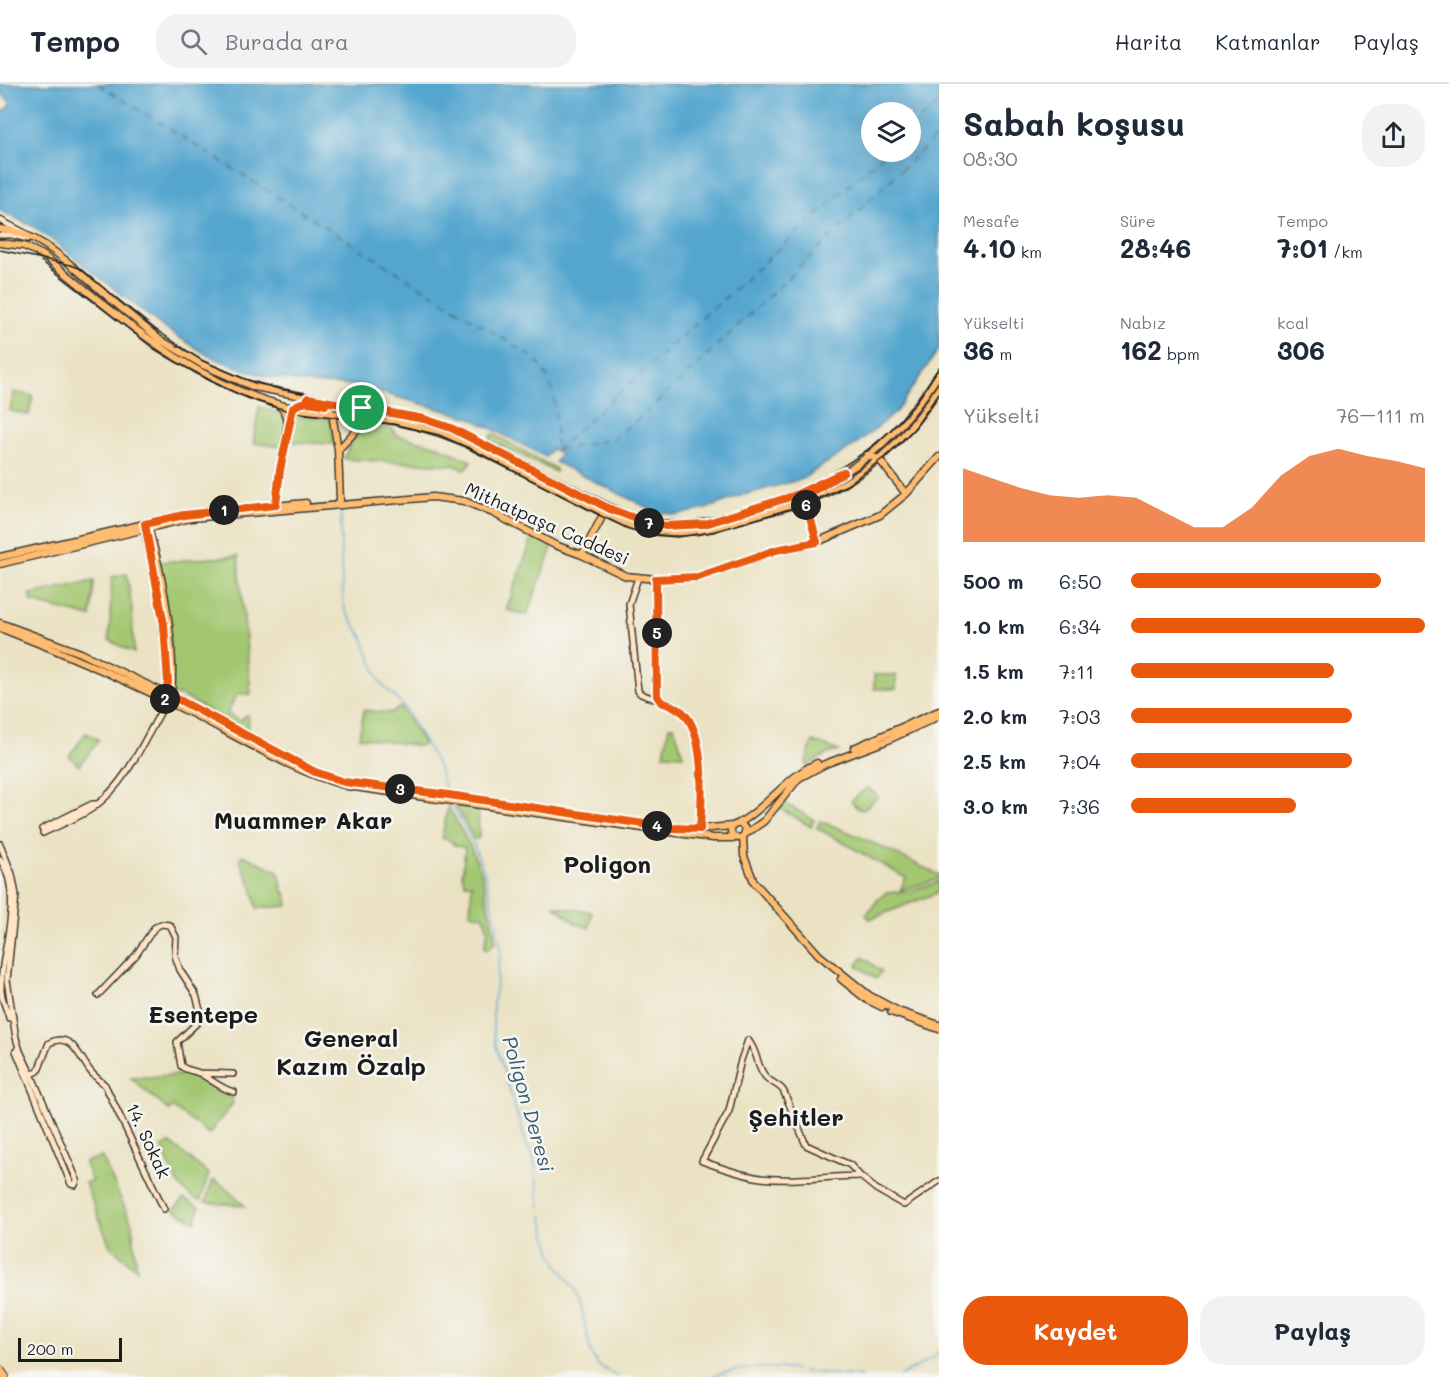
<!DOCTYPE html>
<html lang="tr">
<head>
<meta charset="utf-8">
<style>
	body { margin:0; font-family:Mali,sans-serif; background:#f2f2f3; color:#1f2937; height:100vh; display:flex; flex-direction:column; font-size:22px; white-space:nowrap }
	* { box-sizing:border-box; margin:0 }
	p { font-size:20px; color:#747a83 }
	.icon { flex:none; width:33px; height:33px; fill:none; stroke:currentColor; stroke-width:2; stroke-linecap:round; stroke-linejoin:round }
	.map { position:relative; flex:1; overflow:hidden }
	.details { display:flex; flex-direction:column; background:#fff; width:510px }
	.details>* { flex:none }
	.buttons { position:absolute; left:861px; top:18px; display:grid; gap:12px }
	.buttons a { display:grid; place-items:center; width:60px; height:60px; border-radius:50%; background:#fff; box-shadow:0 6px 24px #0002; font-size:30px }
	.scale { position:absolute; left:18px; bottom:15px; width:104px; box-sizing:border-box; padding-left:6px; border:3px solid #1c1c1c; border-top:0; font-size:16px; line-height:21px; white-space:nowrap; color:#1c1c1c; -webkit-text-stroke:4px #f6f6f2; paint-order:stroke }
	.pin { position:absolute; display:grid; place-items:center; width:51px; height:51px; color:#fff; margin:-26px; border:3px solid #fff; border-radius:50%; box-shadow:0 2px 6px #0007 }
	.km { position:absolute; width:30px; height:30px; margin:-15px; border-radius:50%; background:#222; color:#fff; font-size:16px; line-height:30px; text-align:center }
	.round { display:grid; place-items:center; flex:none; width:63px; height:63px; border-radius:24px; background:#f2f2f3 }
	.head { display:flex; align-items:center; justify-content:space-between; height:102px; padding:0 24px }
	h1 { font-size:33px; font-weight:700; line-height:45px }
	.stats { display:grid; grid-template-columns:repeat(3,1fr); gap:9px; height:102px; padding:6px 24px }
	.stats div { display:grid; align-content:center }
	.stats b { font-size:26px; font-weight:700 }
	.stats small { font-size:16px; font-weight:400 }
	.stats p { font-size:16px }
	.chart { height:168px; padding:12px 24px }
	.chart p { display:flex; justify-content:space-between }
	.chart svg { width:100%; height:108px; margin-top:6px; fill:#ea580c; opacity:.7 }
	.action { display:flex; gap:12px; margin-top:auto; padding:12px 24px }
	.action a { flex:1; height:69px; border-radius:24px; background:#ea580c; color:#fff; font-size:24px; font-weight:700; line-height:69px; text-align:center }
	.action a+a { background:#f2f2f3; color:#1f2937 }
	ul { padding:0 24px; list-style:none; font-size:20px }
	li { display:grid; grid-template-columns:96px 72px 1fr; align-items:center; height:45px }
	li i { height:15px; border-radius:8px; background:#ea580c }
	header { display:flex; align-items:center; gap:36px; box-sizing:border-box; height:84px; padding:0 30px; background:#fff; border-bottom:2px solid #e0e1e3 }
	header strong { font-size:28px }
	nav { display:flex; gap:33px; margin-inline-start:auto; font-size:21px }
	.search { width:420px; height:54px; background:#f2f2f3; display:flex; align-items:center; gap:15px; box-sizing:border-box; padding:0 21px; border-radius:24px; color:#747a83; font-size:22px }
	main { display:flex; flex:1; min-height:0 }
	.map>svg:first-child { display:block }
	.green { fill:#a3c771; stroke:#607246; stroke-width:1.5 }
	.water { fill:#54a6cf; stroke:#386176; stroke-width:1.5; fill-rule:evenodd }
	.lines { fill:none; stroke-linecap:round; stroke-linejoin:round }
	.stream { stroke:#54a6cf; stroke-width:1.5 }
	.ferry { stroke:#355a6d; stroke-width:1.5; stroke-dasharray:8 6; stroke-linecap:butt }
	.secondary-casing { stroke:#3b3a35; stroke-width:8 }
	.primary-casing { stroke:#3b3a35; stroke-width:9 }
	.highway-casing { stroke:#3b3a35; stroke-width:10 }
	.secondary { stroke:#ffe4c6; stroke-width:5 }
	.primary { stroke:#febc70; stroke-width:6 }
	.highway { stroke:#febc70; stroke-width:8 }
	.tram { stroke:#1c1c1c; stroke-width:1.5 }
	.route-casing { stroke:#fff; stroke-width:12 }
	.route { stroke:#ea580c; stroke-width:8 }
	.labels { text-anchor:middle; stroke-width:5; stroke-linejoin:round; paint-order:stroke }
	.street-label { font-size:18px; fill:#1c1c1c; stroke:#f6f6f2 }
	.water-label { font-size:20px; font-style:italic; fill:#355a6d; stroke:#f6f6f2 }
	.district-label { font-size:24px; font-weight:bold; fill:#1c1c1c; stroke:#f6f6f2 }
</style>
</head>
<body>
<header>
<strong>Tempo</strong>
<div class="search"><svg class="icon" aria-label="search" viewBox="0 0 24 24"><circle cx="10" cy="10" r="6"/><path d="M15 15l6 6"/></svg>Burada ara</div>
<nav><a>Harita</a><a>Katmanlar</a><a>Paylaş</a></nav>
</header>
<main>
<div class="map">
<svg width="939" height="1293" viewBox="0 0 939 1293">
	<rect width="100%" height="100%" fill="#f6f6f2"/>
	<filter id="ink" filterUnits="userSpaceOnUse"><feTurbulence type="fractalNoise" baseFrequency=".0167" numOctaves="2"/><feDisplacementMap in="SourceGraphic" scale="12" xChannelSelector="R" yChannelSelector="G"/><feConvolveMatrix kernelMatrix="1 2 1 2 8 2 1 2 1" color-interpolation-filters="sRGB"/></filter>
	<filter id="wash" filterUnits="userSpaceOnUse"><feTurbulence type="fractalNoise" baseFrequency=".008" numOctaves="4" result="noise"/><feDisplacementMap in="SourceGraphic" scale="24" xChannelSelector="R" yChannelSelector="G"/><feGaussianBlur stdDeviation="1.35" result="paint"/><feColorMatrix in="noise" values="0 0 0 0 0 0 0 0 0 0 0 0 0 0 0 0 0 1.4 0 .05"/><feComposite in="paint" operator="in"/></filter>
	<g filter="url(#wash)">
		<rect width="100%" height="100%" fill="#ebe2c3"/>
		<path class="green" d="M14 308 33 312 29 331 10 327Z
			M259 323 283 330 286 338 283 363 253 359Z
			M297 332 331 336 334 360 288 358 294 333Z
			M369 340 391 343 396 351 438 362 471 377 466 385 452 381 344 375C350 360 355 349 369 340Z
			M493 350 556 385V388L489 356Z
			M533 452 553 461 527 531 506 526Z
			M238 472 251 610H237L227 630 241 637 246 631 249 632 248 645 241 644 182 612 172 610 170 556 160 478Z
			M127 490 132 526 134 569 109 556 112 493Z
			M94 497 91 533 32 518 30 510Z
			M874 591H896V605H874Z
			M401 623 424 660 419 662 359 653 364 626 390 629Z
			M669 642H674L683 671 664 670Z
			M86 649 99 656 79 682 69 672Z
			M813 657 839 667 827 670 807 682 806 677Z
			M868 703 878 713 863 726 858 725 851 717Z
			M783 718 814 736 811 743 779 724Z
			M455 721 478 724 479 754 474 755Z
			M448 722 470 762 481 788 496 858 486 866 484 862 488 847 484 832 470 829 472 800 465 799 462 792 465 764 453 761V758L442 754Z
			M820 737C862 752 900 772 939 791V795L900 806 906 794 817 744Z
			M242 771 276 786 279 789 283 808 286 809 288 822 257 824 252 803 239 775Z
			M939 798V808L870 835 866 831 880 813 886 809 908 807Z
			M555 822 592 828 589 844 575 839Z
			M863 873 881 887 876 895 857 881Z
			M189 990 208 998 232 1013 233 1019 209 1050 172 1023 169 1027 131 994Z
			M170 1059 209 1090 200 1117C174 1105 173 1088 162 1063Z
			M102 1073 132 1140 137 1185 110 1162 85 1099 92 1097 84 1078Z
			M213 1096 222 1101 245 1122 205 1118Z
			M184 1115 199 1123 196 1138 174 1126Z"/>
		<path class="water" d="M0 0H939V265L895 329 855 361 802 395 740 412 706 425 677 431 654 427 555 378 560 369 551 365 546 373 471 334 354 301 313 300 265 292 237 283 209 272 164 244 48 153 30 141 0 127V31L11 19 0 8ZM872 28H910V68H872Z"/>
		<g class="lines">
			<path class="stream" d="M341 424V476L343 518 346 528 362 552 380 598 405 624 417 645 438 682 446 707
				M451 719 473 759 485 791 499 854 501 865 493 921V945L496 962 527 1062 534 1074 540 1123
				M542 1132 551 1166 557 1180 574 1203 580 1218 591 1269 598 1281 618 1293
				M802 1287 862 1293
				M711 1293C735 1283 769 1282 795 1286
				M899 1293 931 1275 939 1268"/>
			<path class="ferry" d="M98 0 534 274C560 303 555 330 556 367
				M910 45 939 19
				M556 366 886 68
				M557 366 613 355 645 330 939 50"/>
		</g>
	</g>
	<g filter="url(#ink)">
		<g class="lines">
			<g class="secondary-casing">
				<path id="secondary" d="M0 136 25 149
					M0 151H12L28 155
					M638 494 629 520 638 607 641 610C653 615 669 618 680 625 706 644 702 716 700 745
					M656 495V599L657 612 660 617
					M42 745 92 720H97
					M43 749C57 742 83 732 94 723 129 697 145 653 167 617
					M0 760 12 790 16 811 7 896 16 954 20 967 31 990 77 1096 75 1101
					M0 775C26 815 0 864 1 907 2 917 7 925 9 934
					M98 911 136 871 154 844 161 840 170 841 176 853 175 872 180 886 196 911 202 934 177 958 181 982C187 987 192 986 199 989 211 995 221 1005 234 1008
					M748 956 741 976 729 1027 702 1077C721 1084 741 1091 761 1094 794 1098 827 1092 860 1092
					M748 956C758 968 756 981 765 992 770 999 780 1000 784 1008L806 1061 850 1081 860 1092 876 1105 904 1121 939 1097
					M16 967 71 1100 75 1101
					M198 989 233 990
					M29 992 38 987 49 959C72 947 79 973 91 988 95 993 101 997 105 1001L164 1125"/>
			</g>
			<g class="primary-casing">
				<path id="primary" d="M0 145C39 147 70 181 98 204 118 222 139 238 159 255L203 281 254 303 424 335 451 344C490 364 529 384 568 404 592 416 616 431 643 437 683 448 711 438 749 426 781 416 812 406 842 390 882 367 914 328 939 290
					M0 159 24 162 43 171C119 232 194 302 293 324 318 329 344 330 369 333 401 337 432 345 461 357L629 441C681 455 704 447 754 432 771 427 789 423 806 417 863 396 907 355 939 304
					M320 318 330 325 332 329 338 366 340 416 338 420
					M277 320 283 325 288 339 276 415V421L279 424
					M290 338C295 318 297 316 317 319
					M338 366 363 339 372 334
					M867 371 879 375 906 410
					M813 408 805 415 817 458
					M147 442C162 484 176 564 171 608L175 614
					M146 452 156 495
					M582 471 604 429
					M0 473 184 431 306 419
					M0 480 191 434 433 413 464 417 493 429 555 461 582 471 626 492 656 495 698 493 776 466 817 458 880 431 906 410 939 373
					M0 539 81 569 175 614 226 642
					M0 544C68 570 133 599 197 632 246 657 294 688 347 702L713 754H735
					M162 607 167 605 168 598 164 546
					M854 664 939 627
					M382 702 671 744 700 745 732 742
					M739 739C768 723 786 693 817 679
					M731 747a7 7 0 1 1 14 0a7 7 0 1 1-14 0Z
					M744 751 764 737 799 694 825 680 886 657 939 632
					M743 752 744 772 754 798 819 871 870 912 898 927 939 941
					M841 895 866 915 882 923
					M891 928 939 945"/>
			</g>
			<g class="highway-casing">
				<path id="highway" d="M0 1286 5 1293"/>
			</g>
			<use href="#secondary" class="secondary"/>
			<use href="#primary" class="primary"/>
			<use href="#highway" class="highway"/>
			<path class="tram" d="M0 166 71 181 79 184 155 245 201 276 245 295 279 305 404 328 459 344 636 432C685 442 706 436 753 421 815 402 872 373 914 321 923 309 931 296 939 283
				M41 177 153 264 176 278 223 303 250 315 292 328 393 340 439 351 471 365 601 432 629 445 651 451 677 453 713 448 806 420 847 401 885 373 915 344 939 309"/>
		</g>
	</g>
	<g class="lines" filter="url(#ink)">
		<g class="route-casing">
			<path id="route" d="M308 314 424 335 451 344 610 425 642 437 666 442 705 440 793 412 844 388 809 410 805 415 817 458 776 466 698 493 656 495 657 612 661 618C666 620 673 622 678 625 707 641 702 717 700 745L671 744 449 711 344 698 315 688 170 611 167 616 165 615 168 598 164 541 145 440 184 431 276 421 280 386 293 324C302 315 314 319 325 321Z"/>
		</g>
		<use href="#route" class="route"/>
	</g>
	<g class="labels">
		<g class="street-label">
			<text transform="translate(547 440) rotate(24)" y="6">Mithatpaşa Caddesi</text>
			<text transform="translate(148 1057) rotate(65)" y="6">14. Sokak</text>
		</g>
		<g class="water-label">
			<text transform="translate(528 1020) rotate(74)" y="7">Poligon Deresi</text>
		</g>
		<g class="district-label">
			<text x="303" y="745">Muammer Akar</text>
			<text x="607" y="789">Poligon</text>
			<text x="203" y="939">Esentepe</text>
			<text x="351" y="963">General<tspan x="351" dy="28">Kazım Özalp</tspan></text>
			<text x="796" y="1042">Şehitler</text>
		</g>
	</g>
</svg>
<div class="buttons">
<a><svg class="icon" aria-label="layers" viewBox="0 0 24 24"><path d="M12 4l9 5-9 5-9-5zM3 14l9 5 9-5"/></svg></a>
</div>
<div class="scale">200 m</div>
<div class="pin" style="left:362px;top:324px;background:#1e9e55"><svg class="icon" aria-label="arrive" viewBox="0 0 24 24"><path d="M6 21V4h12l-3 4 3 4H6"/></svg></div>
<b class="km" style="left:224px;top:426px">1</b>
<b class="km" style="left:165px;top:615px">2</b>
<b class="km" style="left:400px;top:705px">3</b>
<b class="km" style="left:657px;top:742px">4</b>
<b class="km" style="left:657px;top:549px">5</b>
<b class="km" style="left:806px;top:421px">6</b>
<b class="km" style="left:649px;top:439px">7</b>
</div>
<section class="details">
<div class="head"><div><h1>Sabah koşusu</h1><p>08:30</p></div><a class="round"><svg class="icon" aria-label="share" viewBox="0 0 24 24"><path d="M12 15V3M7 8l5-5 5 5M5 13v7h14v-7"/></svg></a></div>
<div class="stats">
<div><p>Mesafe</p><b>4.10<small> km</small></b></div>
<div><p>Süre</p><b>28:46</b></div>
<div><p>Tempo</p><b>7:01<small> /km</small></b></div>
</div>
<div class="stats">
<div><p>Yükselti</p><b>36<small> m</small></b></div>
<div><p>Nabız</p><b>162<small> bpm</small></b></div>
<div><p>kcal</p><b>306</b></div>
</div>
<div class="chart"><p><span>Yükselti</span>76–111 m</p>
<svg viewBox="0 0 160 44" preserveAspectRatio="none"><path d="M0 44V14L10 18L20 22L30 25L40 26L50 25L60 26L70 32L80 38L90 38L100 30L110 17L120 9L130 6L140 9L150 11L160 14V44z"/></svg>
</div>
<ul>
<li><b>500 m</b>6:50<i style="width:85%"></i></li>
<li><b>1.0 km</b>6:34<i style="width:100%"></i></li>
<li><b>1.5 km</b>7:11<i style="width:69%"></i></li>
<li><b>2.0 km</b>7:03<i style="width:75%"></i></li>
<li><b>2.5 km</b>7:04<i style="width:75%"></i></li>
<li><b>3.0 km</b>7:36<i style="width:56%"></i></li>
</ul>
<div class="action"><a>Kaydet</a><a>Paylaş</a></div>
</section>
</main>
</body>
</html>
